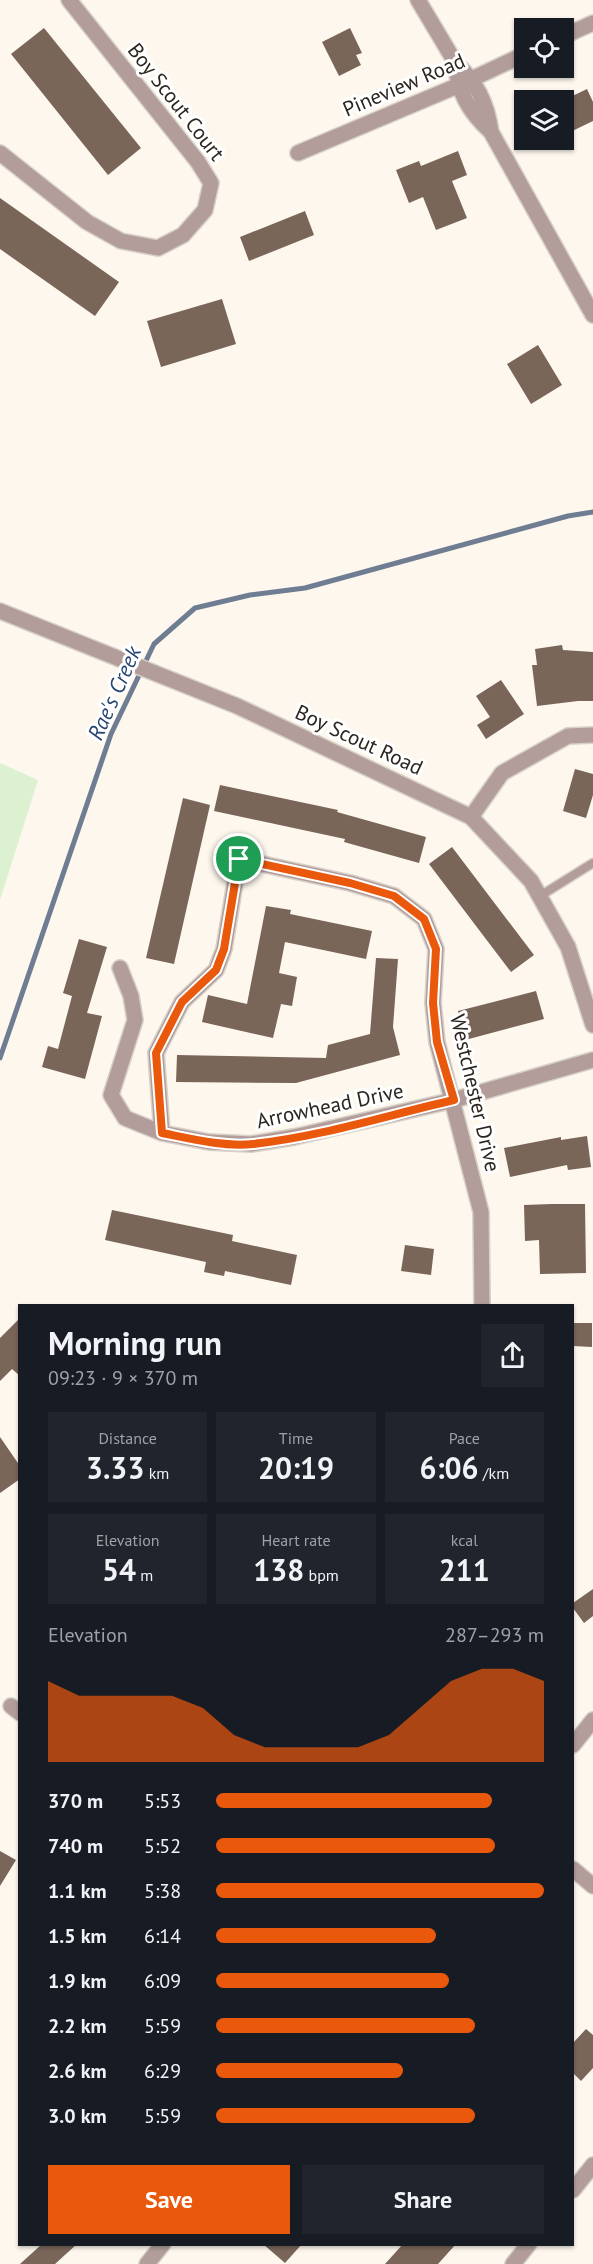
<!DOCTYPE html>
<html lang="en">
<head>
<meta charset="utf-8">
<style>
	body { margin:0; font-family:"PT Sans",sans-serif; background:#20242c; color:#f1f3f6; height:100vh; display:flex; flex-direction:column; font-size:22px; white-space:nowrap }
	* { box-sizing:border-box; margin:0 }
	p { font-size:20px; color:#9ea1a6 }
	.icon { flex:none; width:33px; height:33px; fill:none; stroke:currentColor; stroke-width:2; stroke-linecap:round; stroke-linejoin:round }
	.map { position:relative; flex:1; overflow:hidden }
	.details { position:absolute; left:18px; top:1304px; width:556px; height:942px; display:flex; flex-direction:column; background:#171b24; border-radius:0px; box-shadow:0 2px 4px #0004 }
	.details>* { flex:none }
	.tools { position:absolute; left:514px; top:18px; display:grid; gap:12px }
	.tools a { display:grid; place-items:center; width:60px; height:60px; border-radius:0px; background:#171b24; box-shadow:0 2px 4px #0004; font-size:30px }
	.pin { position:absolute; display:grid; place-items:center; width:51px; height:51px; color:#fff; margin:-26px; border:3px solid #fff; border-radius:50%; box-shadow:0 2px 6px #0007 }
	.round { display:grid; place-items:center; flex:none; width:63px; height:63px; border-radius:0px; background:#20242c }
	.head { display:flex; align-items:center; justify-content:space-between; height:102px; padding:0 30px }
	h1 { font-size:33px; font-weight:700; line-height:45px }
	.metrics { display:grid; grid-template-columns:repeat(3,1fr); gap:9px; height:102px; padding:6px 30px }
	.metrics div { display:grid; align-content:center; border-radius:0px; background:#20242c; text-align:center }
	.metrics b { font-size:30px; font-weight:700 }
	.metrics small { font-size:16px; font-weight:400 }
	.metrics p { font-size:16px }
	.chart { height:168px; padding:12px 30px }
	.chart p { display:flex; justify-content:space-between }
	.chart svg { width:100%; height:108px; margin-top:6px; fill:#ea580c; opacity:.7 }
	.action { display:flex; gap:12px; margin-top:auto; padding:12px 30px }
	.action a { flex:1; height:69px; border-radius:0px; background:#ea580c; color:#fff; font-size:24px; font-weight:700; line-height:69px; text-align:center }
	.action a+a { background:#20242c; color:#f1f3f6 }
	ul { padding:0 30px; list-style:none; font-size:20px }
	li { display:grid; grid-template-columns:96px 72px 1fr; align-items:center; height:45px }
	li i { height:15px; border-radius:8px; background:#ea580c }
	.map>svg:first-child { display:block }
	.green { fill:#dbf1d0 }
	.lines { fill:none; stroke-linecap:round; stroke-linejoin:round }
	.stream { stroke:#6f7d92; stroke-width:5 }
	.building { fill:#7a6559 }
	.service-casing { stroke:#d7d1c9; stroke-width:11 }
	.minor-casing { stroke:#d7d1c9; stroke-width:18 }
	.tertiary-casing { stroke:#d7d1c9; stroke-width:18 }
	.service { stroke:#b29d9b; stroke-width:8 }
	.minor { stroke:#b29d9b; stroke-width:15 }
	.tertiary { stroke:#b29d9b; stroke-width:15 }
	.route-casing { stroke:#fff; stroke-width:12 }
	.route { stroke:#ea580c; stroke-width:8 }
	.labels { text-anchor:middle; stroke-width:6; stroke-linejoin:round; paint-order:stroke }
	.street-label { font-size:21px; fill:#2c261e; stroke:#fff }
	.water-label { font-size:22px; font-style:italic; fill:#274472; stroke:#fff }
</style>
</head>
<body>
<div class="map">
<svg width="593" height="2264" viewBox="0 0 593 2264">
	<rect width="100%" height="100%" fill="#fdf7ee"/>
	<path class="green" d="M0 763 38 780 0 900Z"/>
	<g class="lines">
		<path class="stream" d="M0 1058 111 734 154 644 195 608 250 595 305 588 568 516 593 512"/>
	</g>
	<path class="building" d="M44 28 141 148 108 175 11 54Z
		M350 28 362 53 356 55 361 65 339 76 322 42Z
		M587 89 593 102V121L564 135V100Z
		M458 151 467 175 452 181 467 218 436 230 423 197 409 203 396 170 419 161 421 166Z
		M0 198 119 282 95 316 0 249Z
		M305 211 314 235 249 261 240 237Z
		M222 299 236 344 161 367 147 321Z
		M538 345 562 385 531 404 507 364Z
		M562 645 563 650 593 652V701H578L537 706 532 665H537L535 649Z
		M501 680 524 714 486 739 477 725 490 717 476 696Z
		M575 769 593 774V795L586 818 563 811Z
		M220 785 338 810 337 812 426 837 419 863 344 842 345 839 214 811Z
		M183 798 210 805 174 964 146 958Z
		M452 847 534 955 511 972 429 864Z
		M266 906 291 910 290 914 372 931 366 959 285 942 279 973 297 977 292 1006 281 1004 273 1038 202 1022 208 995 247 1004Z
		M79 939 107 947 87 1013 102 1016 85 1079 42 1067 48 1046 58 1049 72 996 63 993Z
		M376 958 398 959 393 1027 400 1055 296 1083 176 1082 177 1055 326 1058 328 1045 370 1034Z
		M536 991 544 1019 465 1040 458 1011Z
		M587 1136 591 1167 568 1170 567 1165 510 1177 504 1148 561 1137V1140Z
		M552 1204H585L586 1273 540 1274 539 1240 525 1241 524 1205Z
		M112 1210 233 1235 232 1241 297 1255 291 1285 225 1271 224 1276 204 1272 206 1262 105 1240Z
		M405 1245 434 1249 431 1275 401 1271Z
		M20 1318V1376L12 1369 0 1381V1338Z
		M573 1323H592V1347L573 1346Z
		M0 1437 20 1466V1479L0 1493Z
		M593 1589V1616L584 1623 573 1608V1603Z
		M0 1851 16 1860 0 1886Z
		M586 2029 593 2035V2068L581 2081 573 2073V2043Z
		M42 2244H77L55 2264H20Z
		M263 2244H302L285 2263Z
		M403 2244H456L438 2264H385Z"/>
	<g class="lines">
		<g class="service-casing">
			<path id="service" d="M540 896 593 863"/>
		</g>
		<g class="minor-casing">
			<path id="minor" d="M418 0 455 62
				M564 36 593 23
				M491 132C487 102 476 82 455 62 458 92 468 111 491 132L593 315
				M0 153 87 222 121 241 158 248 183 235 205 210 211 183 198 162 69 0
				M298 153 457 86 525 54
				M471 817 502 773 568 736 593 735
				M120 968 131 996 135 1020 111 1095 125 1118 162 1133 209 1142 251 1144 294 1137 454 1100 593 1060
				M162 1133 156 1053 182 1002 216 970 224 949 239 859 350 883 394 896 424 919 436 949 433 1003 437 1042 481 1212 482 1305
				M11 1706 20 1713
				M573 1745 593 1720
				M573 1869 593 1886
				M573 2190 593 2165
				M147 2264 163 2244
				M513 2264 529 2244"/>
		</g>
		<g class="tertiary-casing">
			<path id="tertiary" d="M0 611 237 706 471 817 531 881 568 947 593 1025"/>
		</g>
		<use href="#service" class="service"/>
		<use href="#minor" class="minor"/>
		<use href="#tertiary" class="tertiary"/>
	</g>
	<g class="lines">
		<g class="route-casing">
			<path id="route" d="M239 859 350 883 394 896 424 919 436 949 433 1003 437 1042 454 1100C388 1115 320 1137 253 1144 223 1147 192 1139 162 1133L156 1053 182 1002 216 970 224 949Z"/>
		</g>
		<use href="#route" class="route"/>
	</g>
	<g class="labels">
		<g class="street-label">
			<text transform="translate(404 85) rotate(-23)" y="7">Pineview Road</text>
			<text transform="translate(176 102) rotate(52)" y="7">Boy Scout Court</text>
			<text transform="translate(359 740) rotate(25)" y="7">Boy Scout Road</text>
			<text transform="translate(475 1093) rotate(77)" y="7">Westchester Drive</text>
			<text transform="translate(330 1106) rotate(-12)" y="7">Arrowhead Drive</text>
		</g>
		<g class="water-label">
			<text transform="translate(114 693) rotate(-66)" y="8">Rae's Creek</text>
		</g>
	</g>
</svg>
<div class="tools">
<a><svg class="icon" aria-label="locate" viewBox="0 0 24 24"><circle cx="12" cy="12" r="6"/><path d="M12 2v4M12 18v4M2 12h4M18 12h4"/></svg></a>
<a><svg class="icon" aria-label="layers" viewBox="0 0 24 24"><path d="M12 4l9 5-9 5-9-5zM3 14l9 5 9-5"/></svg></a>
</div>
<div class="pin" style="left:239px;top:859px;background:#1e9e55"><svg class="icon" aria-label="arrive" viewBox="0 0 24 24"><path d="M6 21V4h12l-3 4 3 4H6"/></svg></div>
<section class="details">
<div class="head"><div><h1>Morning run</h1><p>09:23 · 9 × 370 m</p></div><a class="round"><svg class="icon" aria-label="share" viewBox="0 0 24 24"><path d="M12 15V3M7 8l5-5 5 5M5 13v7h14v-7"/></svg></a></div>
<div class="metrics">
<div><p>Distance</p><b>3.33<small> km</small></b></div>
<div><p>Time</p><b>20:19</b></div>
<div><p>Pace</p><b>6:06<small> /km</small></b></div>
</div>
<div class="metrics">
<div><p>Elevation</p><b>54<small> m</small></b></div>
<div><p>Heart rate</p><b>138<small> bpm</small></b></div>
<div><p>kcal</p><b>211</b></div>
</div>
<div class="chart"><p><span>Elevation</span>287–293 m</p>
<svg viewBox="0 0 160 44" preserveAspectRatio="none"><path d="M0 44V11L10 17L20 17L30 17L40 17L50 22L60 33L70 38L80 38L90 38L100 38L110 33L120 22L130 11L140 6L150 6L160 11V44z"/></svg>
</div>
<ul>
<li><b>370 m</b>5:53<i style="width:84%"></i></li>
<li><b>740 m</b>5:52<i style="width:85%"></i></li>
<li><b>1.1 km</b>5:38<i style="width:100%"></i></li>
<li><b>1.5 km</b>6:14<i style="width:67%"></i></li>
<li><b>1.9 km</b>6:09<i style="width:71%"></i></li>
<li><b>2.2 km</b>5:59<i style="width:79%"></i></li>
<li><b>2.6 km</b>6:29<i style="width:57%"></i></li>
<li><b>3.0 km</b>5:59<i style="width:79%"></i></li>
</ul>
<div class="action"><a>Save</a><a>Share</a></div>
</section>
</div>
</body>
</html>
